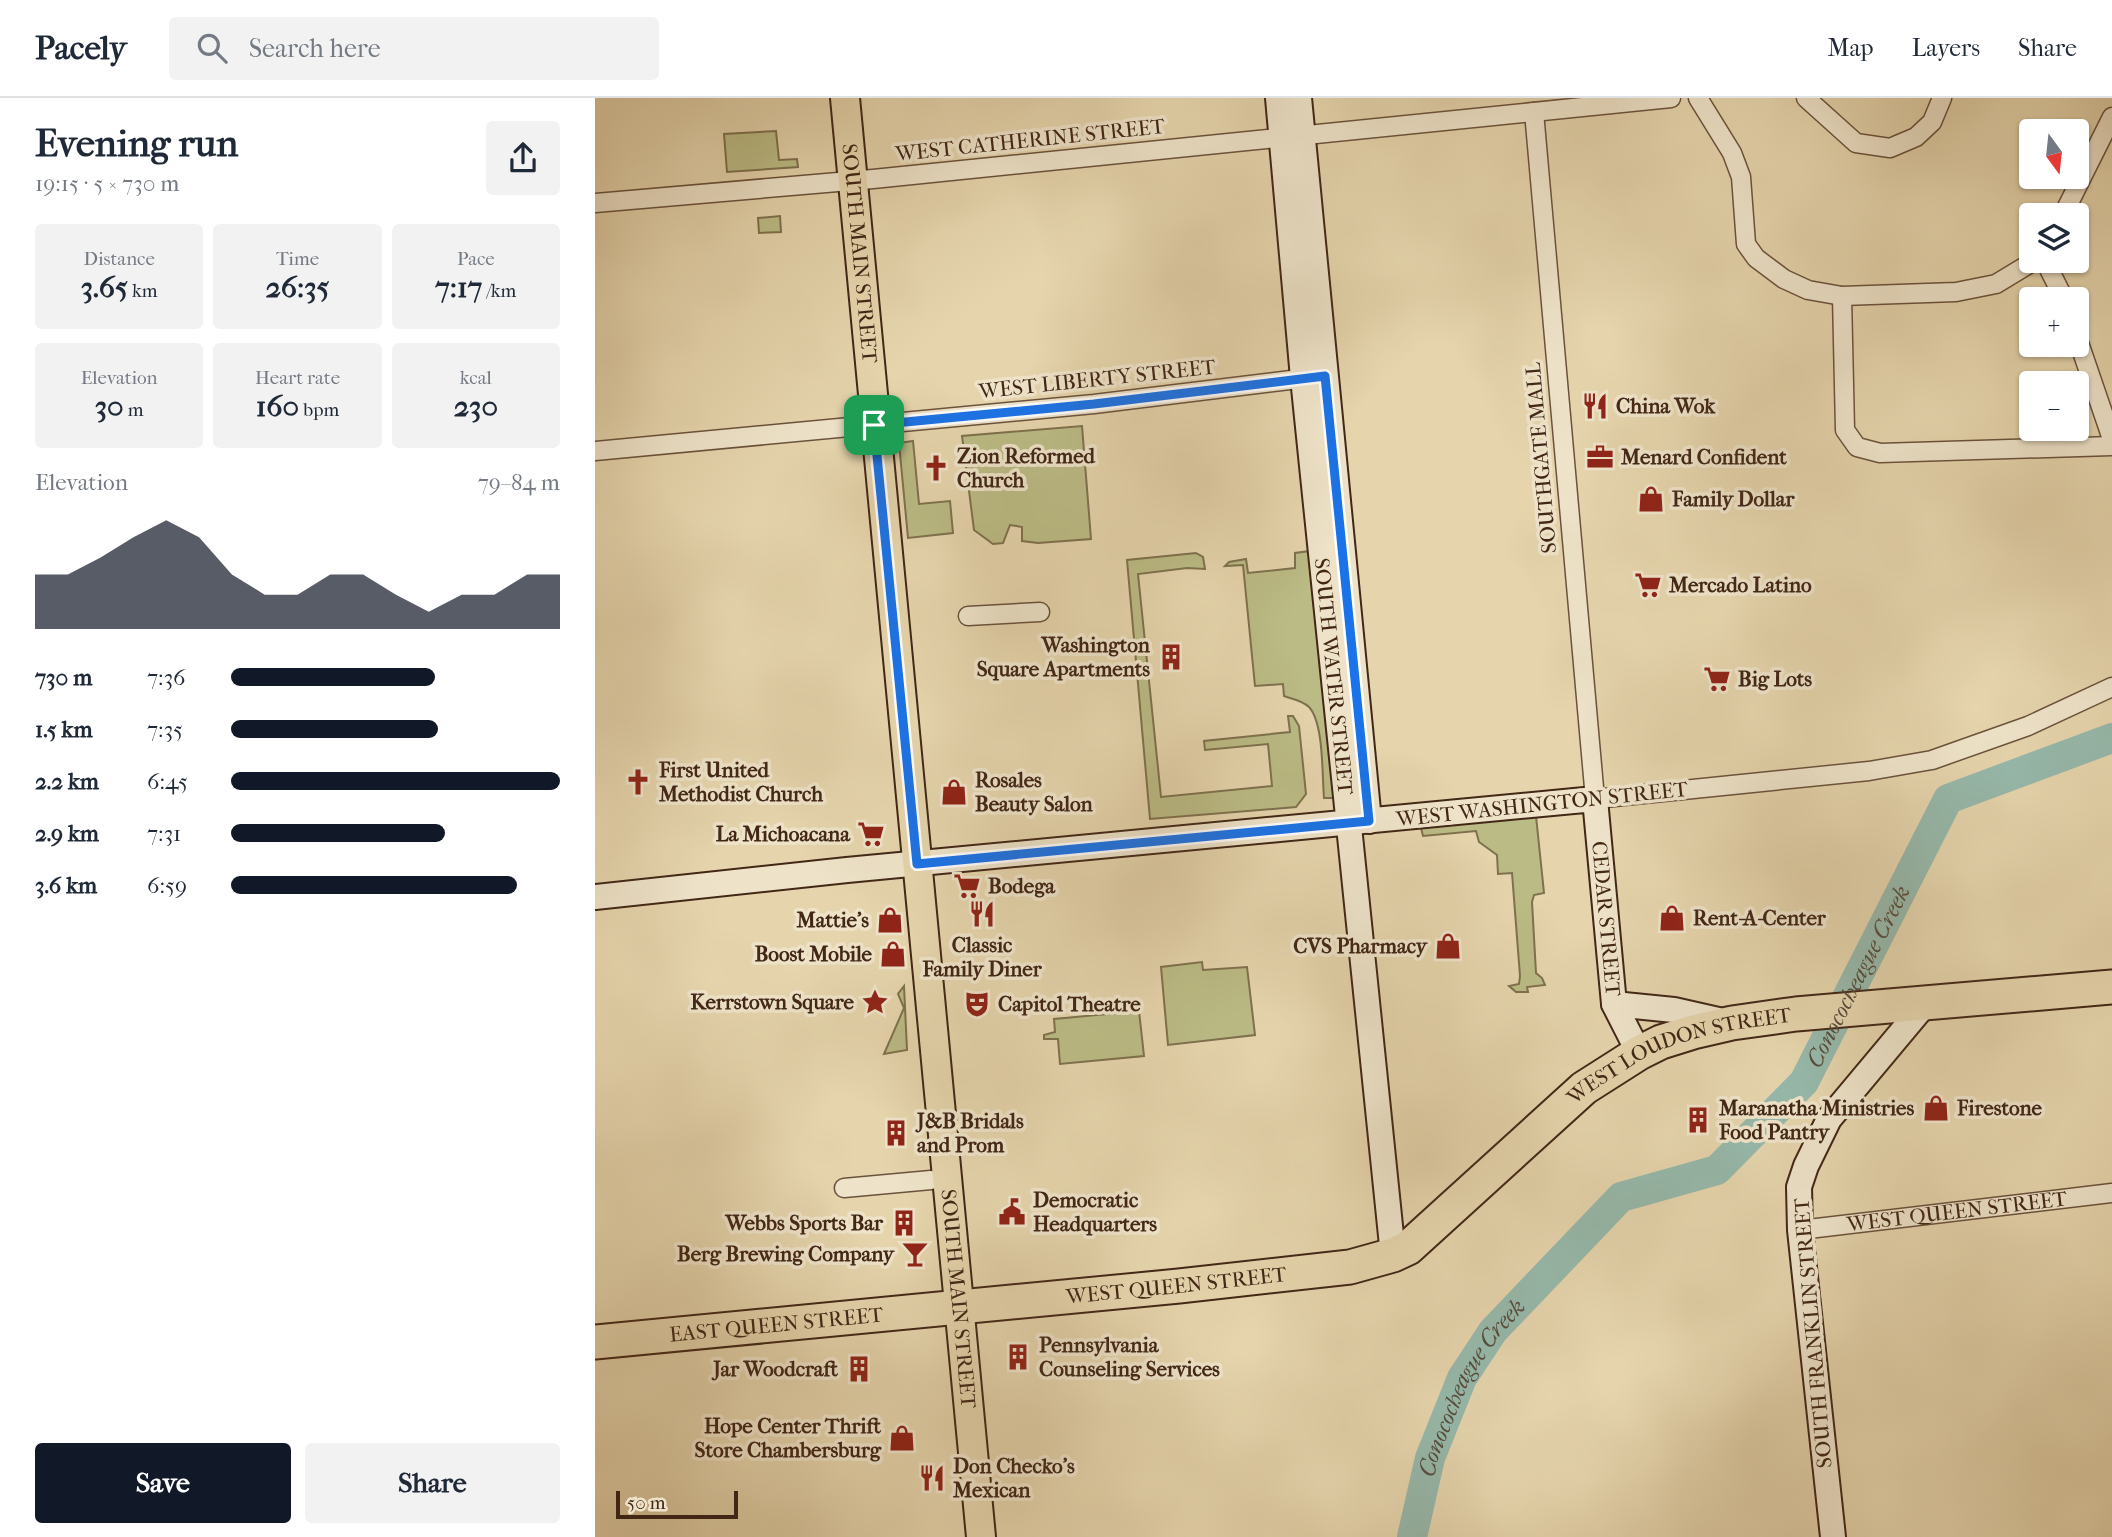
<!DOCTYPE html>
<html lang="en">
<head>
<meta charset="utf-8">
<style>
	body { margin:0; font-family:"IM FELL French Canon",serif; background:#f2f2f3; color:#1f2937; height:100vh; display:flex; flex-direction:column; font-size:26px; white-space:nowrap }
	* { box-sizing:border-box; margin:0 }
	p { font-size:23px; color:#747a83 }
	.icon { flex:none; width:38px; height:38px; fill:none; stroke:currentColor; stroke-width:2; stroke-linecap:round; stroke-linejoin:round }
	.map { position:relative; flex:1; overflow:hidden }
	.sheet { display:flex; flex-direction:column; background:#fff; width:595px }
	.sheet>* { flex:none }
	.needle { width:46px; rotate:165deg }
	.tools { position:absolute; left:1424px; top:21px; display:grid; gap:14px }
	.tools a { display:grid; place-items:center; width:70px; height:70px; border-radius:7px; background:#fff; box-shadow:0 2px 5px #0004; font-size:35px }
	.scale { position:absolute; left:21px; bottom:18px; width:122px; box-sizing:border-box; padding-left:7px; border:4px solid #422717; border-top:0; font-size:19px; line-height:24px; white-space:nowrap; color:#422717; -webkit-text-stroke:5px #eee3c9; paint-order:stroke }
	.pin { position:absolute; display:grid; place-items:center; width:60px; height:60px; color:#fff; margin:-30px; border-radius:14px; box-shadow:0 4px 10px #0006 }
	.round { display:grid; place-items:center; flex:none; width:74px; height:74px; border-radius:7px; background:#f2f2f3 }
	.headline { display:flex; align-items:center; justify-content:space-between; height:119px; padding:0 35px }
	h1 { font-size:38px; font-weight:700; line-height:52px }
	.figures { display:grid; grid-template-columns:repeat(3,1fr); gap:10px; height:119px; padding:7px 35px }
	.figures div { display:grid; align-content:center; border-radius:7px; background:#f2f2f3; text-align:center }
	.figures b { font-size:30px; font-weight:700 }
	.figures small { font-size:19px; font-weight:400 }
	.figures p { font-size:19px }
	.chart { height:196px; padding:14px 35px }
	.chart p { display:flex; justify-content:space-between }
	.chart svg { width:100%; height:126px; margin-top:7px; fill:#111827; opacity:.7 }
	.button { display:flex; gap:14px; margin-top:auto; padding:14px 35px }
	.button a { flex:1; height:80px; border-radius:7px; background:#111827; color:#fff; font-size:28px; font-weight:700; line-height:80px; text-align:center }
	.button a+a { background:#f2f2f3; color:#1f2937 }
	ul { padding:0 35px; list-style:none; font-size:23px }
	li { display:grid; grid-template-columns:112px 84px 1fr; align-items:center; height:52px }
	li i { height:18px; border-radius:9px; background:#111827 }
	header { display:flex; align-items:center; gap:42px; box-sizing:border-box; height:98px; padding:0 35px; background:#fff; border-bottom:2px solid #e0e1e3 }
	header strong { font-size:33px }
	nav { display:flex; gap:38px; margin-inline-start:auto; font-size:24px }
	.search { width:490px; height:63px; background:#f2f2f3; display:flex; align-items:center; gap:18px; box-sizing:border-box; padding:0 24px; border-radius:7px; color:#747a83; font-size:26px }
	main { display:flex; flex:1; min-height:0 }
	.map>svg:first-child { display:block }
	.green { fill:#bbbb85; stroke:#7e714e; stroke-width:2 }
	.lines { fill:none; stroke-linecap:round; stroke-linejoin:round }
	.river { stroke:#96b8aa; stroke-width:30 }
	.street-casing { stroke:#6b523c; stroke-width:21 }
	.secondary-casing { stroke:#422717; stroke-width:28 }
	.primary-casing { stroke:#422717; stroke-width:32 }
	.highway-casing { stroke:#422717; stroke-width:37 }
	.street { stroke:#eee3c9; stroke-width:18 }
	.secondary { stroke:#eee3c9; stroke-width:24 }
	.primary { stroke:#e5d4ac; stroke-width:28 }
	.highway { stroke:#e5d4ac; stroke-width:33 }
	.route-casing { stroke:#fff; stroke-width:14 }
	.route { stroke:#1a73e8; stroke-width:9 }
	.labels { text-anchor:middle; stroke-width:7; stroke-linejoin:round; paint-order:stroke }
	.street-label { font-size:21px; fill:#422717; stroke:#eee3c9 }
	.poi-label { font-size:21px; font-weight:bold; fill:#422717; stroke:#eee3c9; text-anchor:start }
	.water-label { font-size:23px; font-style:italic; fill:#574b3c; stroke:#eee3c9 }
</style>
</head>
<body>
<header>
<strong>Pacely</strong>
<div class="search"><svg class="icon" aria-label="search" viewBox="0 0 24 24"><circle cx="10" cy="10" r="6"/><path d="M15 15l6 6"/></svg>Search here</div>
<nav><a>Map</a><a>Layers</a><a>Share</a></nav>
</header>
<main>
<section class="sheet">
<div class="headline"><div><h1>Evening run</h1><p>19:15 · 5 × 730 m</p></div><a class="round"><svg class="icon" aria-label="share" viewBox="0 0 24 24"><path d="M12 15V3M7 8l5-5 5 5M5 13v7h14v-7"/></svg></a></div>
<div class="figures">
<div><p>Distance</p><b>3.65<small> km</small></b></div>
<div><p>Time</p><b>26:35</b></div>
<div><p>Pace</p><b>7:17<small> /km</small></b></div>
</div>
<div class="figures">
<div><p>Elevation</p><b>30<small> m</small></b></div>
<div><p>Heart rate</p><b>160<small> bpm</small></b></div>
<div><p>kcal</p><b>230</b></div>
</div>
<div class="chart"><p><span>Elevation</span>79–84 m</p>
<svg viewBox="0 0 160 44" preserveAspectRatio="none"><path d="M0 44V25L10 25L20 19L30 12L40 6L50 12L60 25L70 32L80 32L90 25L100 25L110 32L120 38L130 32L140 32L150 25L160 25V44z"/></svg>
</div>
<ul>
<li><b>730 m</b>7:36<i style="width:62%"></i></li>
<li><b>1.5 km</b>7:35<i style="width:63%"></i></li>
<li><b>2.2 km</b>6:45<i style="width:100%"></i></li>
<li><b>2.9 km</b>7:31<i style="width:65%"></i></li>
<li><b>3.6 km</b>6:59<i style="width:87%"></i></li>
</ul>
<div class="button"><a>Save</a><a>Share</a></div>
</section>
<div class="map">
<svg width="1517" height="1439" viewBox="0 0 1517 1439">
	<rect width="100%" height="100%" fill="#e5d4ac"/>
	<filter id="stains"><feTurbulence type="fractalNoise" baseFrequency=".00286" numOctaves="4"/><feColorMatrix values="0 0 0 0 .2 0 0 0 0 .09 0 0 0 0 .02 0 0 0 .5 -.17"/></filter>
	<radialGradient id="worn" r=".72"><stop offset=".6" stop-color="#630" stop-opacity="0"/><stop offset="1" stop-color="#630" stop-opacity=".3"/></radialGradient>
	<path class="green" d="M181 33 184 62 202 61 203 69 132 74 129 36Z
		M185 118 186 134 164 135 163 120Z
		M487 328 496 441 443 445 427 443V429L415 427 408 445 398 446 379 432 367 338Z
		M318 343 324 406 355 403 358 435 313 440 304 345Z
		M715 453 742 700H729C727 678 729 625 714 609 707 602 697 601 689 598L688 586 660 588 648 467 630 468 634 464 651 461 653 475 700 470V455Z
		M601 455 608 459 610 471 592 470 543 476 566 699 677 688 673 646 610 652 609 643 695 634 693 618H698L704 628 711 696 701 709 555 721 532 462Z
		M941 718 949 795 939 797 937 804 941 875 947 880 950 887 932 889 933 894H921L914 888 924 886 925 878 917 775 903 776 902 757 884 744 881 733 828 738 826 730Z
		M607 864 608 872 652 869 660 937 573 947 566 869Z
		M309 888 312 952 289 956 309 910 303 896Z
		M544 913 549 958 465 966 463 941H449V937L460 934 459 921Z"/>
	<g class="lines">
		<path class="river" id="s1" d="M817 1439 835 1360 867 1280 898 1233 1026 1099 1122 1072 1209 984 1353 701 1517 640"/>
		<g class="street-casing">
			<g id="street">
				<path d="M1103 0 1137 55 1146 79 1151 146 1161 160 1189 181 1213 192 1247 198 1361 194 1401 186 1439 163"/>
				<path d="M1211 0 1261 45 1295 50 1321 39 1337 24 1347 0"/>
				<path d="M939 14 1000 701 1274 673 1337 662 1433 628 1517 589"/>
				<path d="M0 105 278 81 1076 0"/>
				<path d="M1468 117 1517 19"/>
				<path d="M1450 163 1469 201"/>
				<path d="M1247 198 1250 332 1262 349 1285 355 1517 348"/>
				<path d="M1482 239 1517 341"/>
				<path d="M0 353 499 306 720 279"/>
				<path d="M373 518 445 514"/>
				<path d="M249 1090 336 1082"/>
				<path id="s2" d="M1205 1132 1517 1095"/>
			</g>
		</g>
		<g class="secondary-casing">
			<g id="secondary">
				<path id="s3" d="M683 0 708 280 798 1157"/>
				<path d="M704 0 774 723"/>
				<path id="s4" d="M0 799 252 772 1000 701 1019 906 1044 955"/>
				<path d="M1019 906 1079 912 1132 924"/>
				<path d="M1238 1439 1205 1132 1204 1089 1211 1068 1234 1021 1331 905"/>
			</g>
		</g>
		<g class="primary-casing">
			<g id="primary">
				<path id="s5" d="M250 0 386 1439"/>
			</g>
		</g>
		<g class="highway-casing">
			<g id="highway">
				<path id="s6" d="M0 1244 584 1188 755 1169 798 1157 813 1150 989 990 1044 955 1066 944 1098 934 1137 925 1201 916 1517 889"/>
			</g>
		</g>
		<use href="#street" class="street"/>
		<use href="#secondary" class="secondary"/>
		<use href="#primary" class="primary"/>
		<use href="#highway" class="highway"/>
	</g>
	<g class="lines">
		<g class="route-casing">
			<path id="route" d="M730 278 774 723 322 766 279 327 499 306Z"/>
		</g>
		<use href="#route" class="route"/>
	</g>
	<defs>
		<g id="restaurant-bare" transform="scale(2.1)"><path d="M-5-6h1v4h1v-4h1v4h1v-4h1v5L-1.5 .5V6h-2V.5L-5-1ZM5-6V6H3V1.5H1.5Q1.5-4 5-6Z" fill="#8f2418" stroke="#eee3c9" stroke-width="2.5" paint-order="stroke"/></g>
		<g id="office-bare" transform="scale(2.1)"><path d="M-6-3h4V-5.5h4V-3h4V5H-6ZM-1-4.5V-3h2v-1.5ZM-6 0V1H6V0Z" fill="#8f2418" stroke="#eee3c9" stroke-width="2.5" paint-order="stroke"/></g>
		<g id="church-bare" transform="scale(2.1)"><path d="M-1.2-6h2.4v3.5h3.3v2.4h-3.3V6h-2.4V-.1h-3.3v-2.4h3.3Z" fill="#8f2418" stroke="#eee3c9" stroke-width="2.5" paint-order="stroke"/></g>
		<g id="shop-bare" transform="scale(2.1)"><path d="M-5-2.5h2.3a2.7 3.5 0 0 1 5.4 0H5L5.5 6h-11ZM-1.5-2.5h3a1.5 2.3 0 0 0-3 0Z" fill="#8f2418" stroke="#eee3c9" stroke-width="2.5" paint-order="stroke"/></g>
		<g id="supermarket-bare" transform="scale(2.1)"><path d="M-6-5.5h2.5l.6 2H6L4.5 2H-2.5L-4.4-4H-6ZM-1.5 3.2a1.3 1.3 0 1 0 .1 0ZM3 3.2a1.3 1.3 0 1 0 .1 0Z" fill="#8f2418" stroke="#eee3c9" stroke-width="2.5" paint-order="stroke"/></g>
		<g id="building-bare" transform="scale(2.1)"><path d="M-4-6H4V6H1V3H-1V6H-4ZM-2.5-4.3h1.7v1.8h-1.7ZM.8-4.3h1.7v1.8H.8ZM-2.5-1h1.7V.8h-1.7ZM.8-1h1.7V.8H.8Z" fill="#8f2418" stroke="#eee3c9" stroke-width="2.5" paint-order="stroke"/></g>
		<g id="sight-bare" transform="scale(2.1)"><path d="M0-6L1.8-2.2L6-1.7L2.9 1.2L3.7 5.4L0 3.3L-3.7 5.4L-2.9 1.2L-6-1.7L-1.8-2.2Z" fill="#8f2418" stroke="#eee3c9" stroke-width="2.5" paint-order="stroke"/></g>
		<g id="theatre-bare" transform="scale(2.1)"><path d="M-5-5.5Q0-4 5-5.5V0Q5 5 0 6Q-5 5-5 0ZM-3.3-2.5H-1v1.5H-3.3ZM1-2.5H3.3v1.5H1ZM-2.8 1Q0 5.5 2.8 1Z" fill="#8f2418" stroke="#eee3c9" stroke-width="2.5" paint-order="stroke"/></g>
		<g id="civic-bare" transform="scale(2.1)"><path d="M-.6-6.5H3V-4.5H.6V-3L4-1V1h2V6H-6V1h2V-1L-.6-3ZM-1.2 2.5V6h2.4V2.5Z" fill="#8f2418" stroke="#eee3c9" stroke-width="2.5" paint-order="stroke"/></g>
		<g id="bar-bare" transform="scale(2.1)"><path d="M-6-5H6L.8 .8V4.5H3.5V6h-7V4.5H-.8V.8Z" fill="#8f2418" stroke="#eee3c9" stroke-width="2.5" paint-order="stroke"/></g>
	</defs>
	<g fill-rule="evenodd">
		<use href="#restaurant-bare" x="1000" y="308"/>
		<use href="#office-bare" x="1005" y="359"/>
		<use href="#church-bare" x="341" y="370"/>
		<use href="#shop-bare" x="1056" y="401"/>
		<use href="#supermarket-bare" x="1053" y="487"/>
		<use href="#building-bare" x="576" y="559"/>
		<use href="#supermarket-bare" x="1122" y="581"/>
		<use href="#church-bare" x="43" y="684"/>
		<use href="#shop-bare" x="359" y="694"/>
		<use href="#supermarket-bare" x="276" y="736"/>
		<use href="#supermarket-bare" x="372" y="788"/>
		<use href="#restaurant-bare" x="387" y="816"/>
		<use href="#shop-bare" x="1077" y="820"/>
		<use href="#shop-bare" x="295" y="822"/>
		<use href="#shop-bare" x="853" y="848"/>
		<use href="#shop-bare" x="298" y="856"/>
		<use href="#sight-bare" x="280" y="904"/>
		<use href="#theatre-bare" x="382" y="906"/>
		<use href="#shop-bare" x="1341" y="1010"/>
		<use href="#building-bare" x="1103" y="1022"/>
		<use href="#building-bare" x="301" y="1035"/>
		<use href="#civic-bare" x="417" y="1114"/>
		<use href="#building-bare" x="309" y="1125"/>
		<use href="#bar-bare" x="320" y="1156"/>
		<use href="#building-bare" x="423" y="1259"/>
		<use href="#building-bare" x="264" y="1271"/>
		<use href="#shop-bare" x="307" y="1340"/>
		<use href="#restaurant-bare" x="337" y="1380"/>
	</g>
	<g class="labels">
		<g class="street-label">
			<text transform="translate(435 42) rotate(-6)" y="7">WEST CATHERINE STREET</text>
			<text dy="7" stroke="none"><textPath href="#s5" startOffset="156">SOUTH MAIN STREET</textPath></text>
			<text transform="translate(502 281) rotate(-6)" y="7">WEST LIBERTY STREET</text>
			<text transform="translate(946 360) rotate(-95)" y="7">SOUTHGATE MALL</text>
			<text dy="7" stroke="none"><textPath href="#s3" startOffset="581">SOUTH WATER STREET</textPath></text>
			<text transform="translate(947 706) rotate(-6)" y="7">WEST WASHINGTON STREET</text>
			<text dy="7" stroke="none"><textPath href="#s4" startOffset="1125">CEDAR STREET</textPath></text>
			<text dy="7" stroke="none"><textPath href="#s6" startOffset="1160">WEST LOUDON STREET</textPath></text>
			<text dy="7" stroke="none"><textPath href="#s2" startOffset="158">WEST QUEEN STREET</textPath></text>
			<text dy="7" stroke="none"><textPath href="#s6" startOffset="584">WEST QUEEN STREET</textPath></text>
			<text dy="7" stroke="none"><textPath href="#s5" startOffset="1206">SOUTH MAIN STREET</textPath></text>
			<text dy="7" stroke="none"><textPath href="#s6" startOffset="182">EAST QUEEN STREET</textPath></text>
			<text transform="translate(1218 1235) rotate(-95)" y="7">SOUTH FRANKLIN STREET</text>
		</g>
		<g class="poi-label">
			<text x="1021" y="315">China Wok</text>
			<text x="362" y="365">Zion Reformed<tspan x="362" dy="24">Church</tspan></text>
			<text x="1026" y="366">Menard Confident</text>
			<text x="1077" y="408">Family Dollar</text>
			<text x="1074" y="494">Mercado Latino</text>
			<text x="555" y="554" text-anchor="end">Washington<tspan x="555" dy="24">Square Apartments</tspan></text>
			<text x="1143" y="588">Big Lots</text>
			<text x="64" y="679">First United<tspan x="64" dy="24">Methodist Church</tspan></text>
			<text x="380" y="689">Rosales<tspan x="380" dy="24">Beauty Salon</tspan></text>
			<text x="255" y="743" text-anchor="end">La Michoacana</text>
			<text x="393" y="795">Bodega</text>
			<text x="1098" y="827">Rent-A-Center</text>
			<text x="274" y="829" text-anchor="end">Mattie's</text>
			<text x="387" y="854" text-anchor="middle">Classic<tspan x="387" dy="24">Family Diner</tspan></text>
			<text x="832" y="855" text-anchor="end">CVS Pharmacy</text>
			<text x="277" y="863" text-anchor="end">Boost Mobile</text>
			<text x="259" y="911" text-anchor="end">Kerrstown Square</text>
			<text x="403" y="913">Capitol Theatre</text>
			<text x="1124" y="1017">Maranatha Ministries<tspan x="1124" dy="24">Food Pantry</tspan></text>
			<text x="1362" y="1017">Firestone</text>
			<text x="322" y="1030">J&amp;B Bridals<tspan x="322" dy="24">and Prom</tspan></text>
			<text x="438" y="1109">Democratic<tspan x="438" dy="24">Headquarters</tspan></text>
			<text x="288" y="1132" text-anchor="end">Webbs Sports Bar</text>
			<text x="299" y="1163" text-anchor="end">Berg Brewing Company</text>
			<text x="444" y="1254">Pennsylvania<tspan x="444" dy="24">Counseling Services</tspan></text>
			<text x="243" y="1278" text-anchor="end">Jar Woodcraft</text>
			<text x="286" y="1335" text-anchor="end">Hope Center Thrift<tspan x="286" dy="24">Store Chambersburg</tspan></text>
			<text x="358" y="1375">Don Checko's<tspan x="358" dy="24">Mexican</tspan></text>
		</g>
		<g class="water-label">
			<text dy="8" stroke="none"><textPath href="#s1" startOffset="751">Conococheague Creek</textPath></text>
			<text dy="8" stroke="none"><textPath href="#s1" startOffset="163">Conococheague Creek</textPath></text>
		</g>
	</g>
	<rect width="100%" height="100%" filter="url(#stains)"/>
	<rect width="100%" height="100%" fill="url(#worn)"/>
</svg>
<div class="tools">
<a><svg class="needle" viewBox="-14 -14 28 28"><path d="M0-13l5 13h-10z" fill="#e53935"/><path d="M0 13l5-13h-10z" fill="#747a83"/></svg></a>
<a><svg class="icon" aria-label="layers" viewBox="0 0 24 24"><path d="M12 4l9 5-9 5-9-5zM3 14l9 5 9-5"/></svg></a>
<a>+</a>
<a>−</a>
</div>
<div class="scale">50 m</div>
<div class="pin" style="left:279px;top:327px;background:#1e9e55"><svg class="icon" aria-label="arrive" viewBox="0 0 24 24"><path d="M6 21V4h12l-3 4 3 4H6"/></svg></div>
</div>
</main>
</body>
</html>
